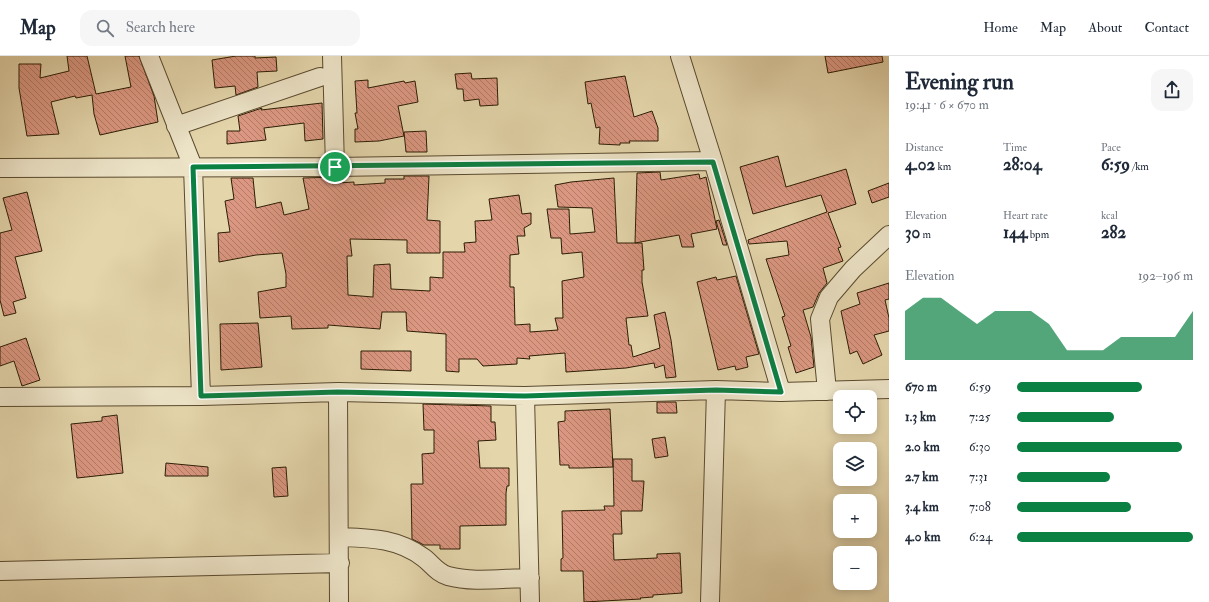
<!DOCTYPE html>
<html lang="en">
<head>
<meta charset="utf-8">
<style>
	body { margin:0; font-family:"IM FELL Double Pica",serif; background:#f6f6f7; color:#1f2937; height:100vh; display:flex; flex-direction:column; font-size:15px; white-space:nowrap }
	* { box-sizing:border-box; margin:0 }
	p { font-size:13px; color:#747a83 }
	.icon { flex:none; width:22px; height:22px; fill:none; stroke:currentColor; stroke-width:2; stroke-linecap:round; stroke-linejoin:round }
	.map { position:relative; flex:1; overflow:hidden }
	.panel { display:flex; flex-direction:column; background:#fff; width:320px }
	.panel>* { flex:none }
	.fabs { position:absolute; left:833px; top:334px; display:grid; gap:8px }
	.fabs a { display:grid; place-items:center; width:44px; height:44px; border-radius:8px; background:#fff; box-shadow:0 2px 10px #0003; font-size:20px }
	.pin { position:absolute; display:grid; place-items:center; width:34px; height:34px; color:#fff; margin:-17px; border:2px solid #fff; border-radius:50%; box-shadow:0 1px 4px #0007 }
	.round { display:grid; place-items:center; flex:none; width:42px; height:42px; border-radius:12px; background:#f6f6f7 }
	.overview { display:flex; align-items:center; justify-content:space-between; height:68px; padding:0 16px }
	h1 { font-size:22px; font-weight:700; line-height:30px }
	.stats { display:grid; grid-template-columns:repeat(3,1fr); gap:6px; height:68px; padding:4px 16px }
	.stats div { display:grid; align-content:center }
	.stats b { font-size:17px; font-weight:700 }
	.stats small { font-size:11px; font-weight:400 }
	.stats p { font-size:11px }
	.chart { height:112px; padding:8px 16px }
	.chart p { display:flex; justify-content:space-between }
	.chart svg { width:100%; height:72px; margin-top:4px; fill:#0b8043; opacity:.7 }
	ul { padding:0 16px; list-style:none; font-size:13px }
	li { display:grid; grid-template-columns:64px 48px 1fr; align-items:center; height:30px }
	li i { height:10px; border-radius:5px; background:#0b8043 }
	header { display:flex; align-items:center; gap:24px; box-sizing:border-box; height:56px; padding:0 20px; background:#fff; border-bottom:1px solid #e0e1e3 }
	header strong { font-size:19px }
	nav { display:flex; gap:22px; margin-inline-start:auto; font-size:14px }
	.search { width:280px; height:36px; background:#f6f6f7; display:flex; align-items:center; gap:10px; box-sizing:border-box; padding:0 14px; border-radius:12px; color:#747a83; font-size:15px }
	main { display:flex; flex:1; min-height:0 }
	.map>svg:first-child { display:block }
	.building { fill:url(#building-back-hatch); stroke:#2c1c04 }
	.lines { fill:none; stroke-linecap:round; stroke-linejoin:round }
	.street-casing { stroke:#5a4a2e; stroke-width:20 }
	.street { stroke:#ede4c8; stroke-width:18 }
	.route-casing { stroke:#fff; stroke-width:8 }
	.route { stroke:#0b8043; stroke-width:5 }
</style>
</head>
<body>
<header>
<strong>Map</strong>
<div class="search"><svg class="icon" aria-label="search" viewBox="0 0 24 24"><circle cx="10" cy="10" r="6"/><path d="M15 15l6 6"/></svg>Search here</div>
<nav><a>Home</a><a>Map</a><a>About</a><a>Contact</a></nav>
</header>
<main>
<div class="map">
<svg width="889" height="546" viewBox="0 0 889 546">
	<defs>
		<pattern id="building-back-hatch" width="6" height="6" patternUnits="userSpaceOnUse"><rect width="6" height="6" fill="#db9781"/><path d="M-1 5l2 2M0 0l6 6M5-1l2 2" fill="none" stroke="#b27a67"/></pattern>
	</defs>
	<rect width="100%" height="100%" fill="#e4d5ab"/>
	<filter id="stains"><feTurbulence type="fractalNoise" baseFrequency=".005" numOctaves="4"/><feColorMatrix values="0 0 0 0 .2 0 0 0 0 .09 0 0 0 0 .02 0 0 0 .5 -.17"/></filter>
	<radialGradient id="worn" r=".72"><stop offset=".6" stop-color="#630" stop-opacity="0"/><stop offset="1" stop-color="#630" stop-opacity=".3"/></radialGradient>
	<path class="building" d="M67 0H87L96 38 131 31 125 0H139L154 40 158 66 100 79 94 58 92 39 76 42 75 40 51 46 59 78 27 80 19 32V8H41L40 22 69 15Z
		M236 0H255V2L276 1 277 15 257 16 258 31 236 39 235 30 215 32 212 4Z
		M825 0H882L883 6 828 17Z
		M471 17 472 23 497 22 498 49 480 50 479 43 464 45 463 33H457L455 18Z
		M625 20 634 61 652 55 658 72V85H629L630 87H620V89L599 88 600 71 596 72 591 47 588 48 585 26Z
		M368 24V32L404 25 405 27 415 25 418 46 398 50 404 80 379 85 355 86V73H358L355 57H357L355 25Z
		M322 47 323 83 305 85 304 67 264 72 266 84 227 88V75H240L238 60 262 52 261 54Z
		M426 75 427 96H406L404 76Z
		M778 100 786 131 846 113 856 148 828 157 841 191 838 192 843 205 823 212 827 227 819 237 813 251 803 254 811 281 814 311 796 317 788 291 791 290 782 261 785 260 766 203 789 199 787 185 749 188 748 184 827 156 821 139 753 158 740 111Z
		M660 116 661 124 699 118 700 123 706 121 717 173 691 178 694 191H682L679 179 635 187 637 117Z
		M404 120H429L427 164 440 165V197H407V184L350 183 352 200H347L348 239 373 241 374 209 390 208 391 233 430 235V221L443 222V196H465L464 187 476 186 475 165 492 164 489 143 519 139 522 158 531 157V168L524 172 525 180H517L519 198 510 199V231H514L515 269 530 268V276L558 274 555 262H563L562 225 584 221 582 196 562 198 561 182H551L547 153H569L570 178 595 176 592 152 558 151 555 129 571 126 614 122 617 187H642L644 214H642V226L648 260 626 262 629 289H631L633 301 660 292 654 259 665 256 671 284 676 321 666 322 664 309 655 312 654 307 626 312 566 316 565 297 529 300 530 303 517 302V308L483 310 477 303H459V316L446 315V278L407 275 406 256H382L380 273 328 269V272L292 273 291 260 260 262 258 236 286 231V218L282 197 256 199 219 206 218 177 230 176 225 145 234 143 231 122H253L256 152 281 146 284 159 309 153 303 122 336 121 337 127 354 126V129L385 127V123H404Z
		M889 127V141L872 147 868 135Z
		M27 136 42 195 15 201 26 242 13 246 16 257 4 260 0 244V177L12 174 3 142Z
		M719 164 727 189H723L716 165Z
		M736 220 759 298 746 301 748 311 736 314 735 310 718 314 697 226 716 221 717 224Z
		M889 227V243L885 244 889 262V275L874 279 882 299 863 308 857 295 850 298 841 255 860 248 857 237Z
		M258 267 262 311 221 314 220 268Z
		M26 282 40 324 22 330 14 305 0 310V291Z
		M361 295H411V315L361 313Z
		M657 346H676L677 357H657Z
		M423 348 491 350V366H495L496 384 478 385 480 412H509V430H507L506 437V469L460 470V493H440V489H424L412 483 411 428H423L422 398 434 397V374H424Z
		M610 353 613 411 582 412H569V409H560L558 366 565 365V355Z
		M117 359 123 417 77 422 71 368 102 365V361Z
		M665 381 668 400 655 402 652 383Z
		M613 403H632V425H644L642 455H621L622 478H613L614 504 657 502V498L680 497 682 537 653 539V541L640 542 641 543 584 546 583 515H561V503L563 502 562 455 605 454 604 450H614Z
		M166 407 208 411V420H165Z
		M286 411 288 440 274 441 272 412Z"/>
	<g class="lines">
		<g class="street-casing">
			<path id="street" d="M149 0 193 111 201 340
				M332 0 335 111
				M176 70 320 21
				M713 105 781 336
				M0 112 335 111 713 105 680 0
				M827 335 820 263 829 241 853 213 889 179
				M338 336 339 546
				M525 340 530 546
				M0 341 201 340 338 336 525 340 716 334 781 336 889 333
				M340 481C370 482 398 482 424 502 432 508 437 517 448 520 473 527 504 522 530 522
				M0 515 340 507
				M710 546 716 334"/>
		</g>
		<use href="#street" class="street"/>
	</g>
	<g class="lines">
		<g class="route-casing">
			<path id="route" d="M713 106 781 336 716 334 525 340 338 336 201 340 193 111Z"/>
		</g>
		<use href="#route" class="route"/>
	</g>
	<rect width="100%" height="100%" filter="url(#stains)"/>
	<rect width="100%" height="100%" fill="url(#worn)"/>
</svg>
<div class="fabs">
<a><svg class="icon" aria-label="locate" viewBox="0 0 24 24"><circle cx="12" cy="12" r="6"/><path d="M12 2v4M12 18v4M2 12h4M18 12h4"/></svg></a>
<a><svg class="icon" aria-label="layers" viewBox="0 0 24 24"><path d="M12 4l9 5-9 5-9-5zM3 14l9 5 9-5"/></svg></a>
<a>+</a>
<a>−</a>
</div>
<div class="pin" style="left:335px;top:111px;background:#1e9e55"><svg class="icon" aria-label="arrive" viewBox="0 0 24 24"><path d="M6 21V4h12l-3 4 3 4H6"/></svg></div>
</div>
<section class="panel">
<div class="overview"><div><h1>Evening run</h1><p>19:41 · 6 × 670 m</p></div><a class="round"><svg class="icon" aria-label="share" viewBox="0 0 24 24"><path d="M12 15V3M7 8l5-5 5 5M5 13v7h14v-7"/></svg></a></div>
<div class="stats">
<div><p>Distance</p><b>4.02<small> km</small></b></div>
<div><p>Time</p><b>28:04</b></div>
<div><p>Pace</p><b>6:59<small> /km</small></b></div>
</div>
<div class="stats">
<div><p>Elevation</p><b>30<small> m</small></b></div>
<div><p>Heart rate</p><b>144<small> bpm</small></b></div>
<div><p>kcal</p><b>282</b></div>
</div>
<div class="chart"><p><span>Elevation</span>192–196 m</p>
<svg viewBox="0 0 160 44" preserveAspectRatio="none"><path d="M0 44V14L10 6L20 6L30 14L40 22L50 14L60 14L70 14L80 22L90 38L100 38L110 38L120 30L130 30L140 30L150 30L160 14V44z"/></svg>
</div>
<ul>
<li><b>670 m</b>6:59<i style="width:71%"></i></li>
<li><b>1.3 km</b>7:25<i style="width:55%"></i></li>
<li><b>2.0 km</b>6:30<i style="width:94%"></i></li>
<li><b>2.7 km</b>7:31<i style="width:53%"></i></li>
<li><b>3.4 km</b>7:08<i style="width:65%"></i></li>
<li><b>4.0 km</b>6:24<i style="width:100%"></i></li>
</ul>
</section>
</main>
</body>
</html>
